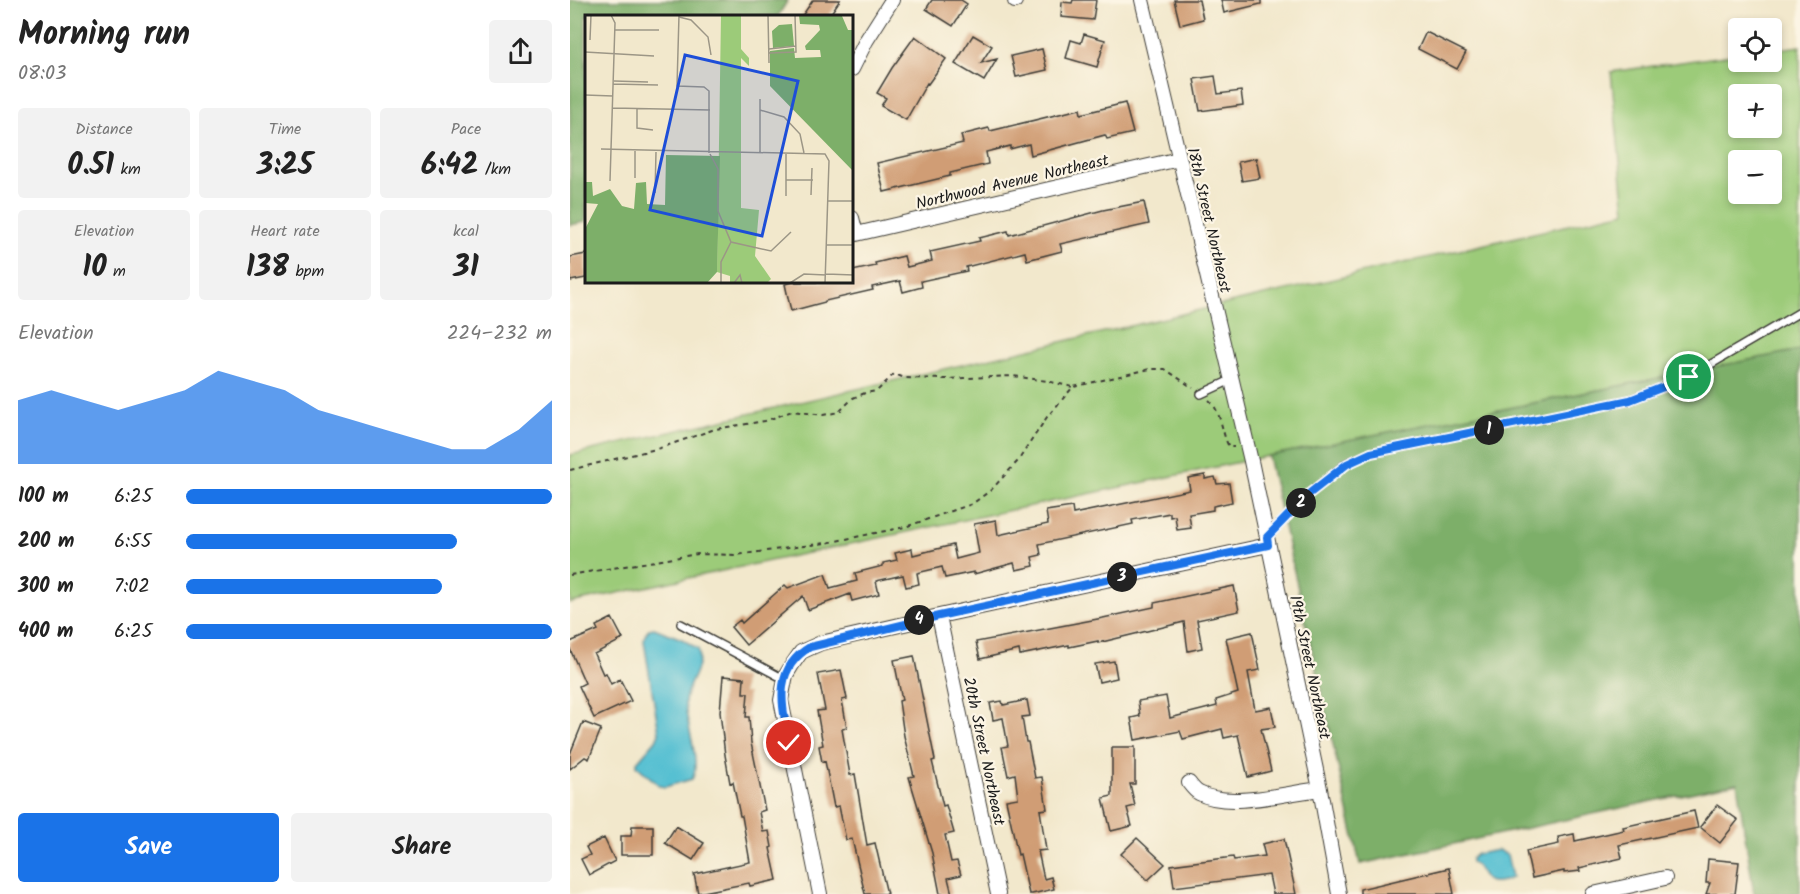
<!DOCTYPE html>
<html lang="en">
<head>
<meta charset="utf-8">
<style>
	body { margin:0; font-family:Kalam,sans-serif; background:#f2f2f2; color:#222; height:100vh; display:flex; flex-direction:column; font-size:22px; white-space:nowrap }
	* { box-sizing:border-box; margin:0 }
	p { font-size:20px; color:#767676 }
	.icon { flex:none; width:33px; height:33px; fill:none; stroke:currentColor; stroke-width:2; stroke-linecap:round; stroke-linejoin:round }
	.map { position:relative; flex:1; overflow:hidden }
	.side { display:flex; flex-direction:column; background:#fff; width:570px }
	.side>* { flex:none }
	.buttons { position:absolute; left:1158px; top:18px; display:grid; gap:12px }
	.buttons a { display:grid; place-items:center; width:54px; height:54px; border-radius:6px; background:#fff; box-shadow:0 3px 9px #0003; font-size:30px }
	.pin { position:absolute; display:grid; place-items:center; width:51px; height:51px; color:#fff; margin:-26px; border:3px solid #fff; border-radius:50%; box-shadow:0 2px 6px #0007 }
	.km { position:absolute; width:30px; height:30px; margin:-15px; border-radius:50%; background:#222; color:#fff; font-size:16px; line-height:30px; text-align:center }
	.round { display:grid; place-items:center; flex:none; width:63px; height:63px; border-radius:6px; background:#f2f2f2 }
	.headline { display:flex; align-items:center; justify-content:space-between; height:102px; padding:0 18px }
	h1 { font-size:33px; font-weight:800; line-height:45px }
	.figures { display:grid; grid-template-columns:repeat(3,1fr); gap:9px; height:102px; padding:6px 18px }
	.figures div { display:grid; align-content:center; border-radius:6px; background:#f2f2f2; text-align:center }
	.figures b { font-size:30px; font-weight:800 }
	.figures small { font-size:16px; font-weight:400 }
	.figures p { font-size:16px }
	.chart { height:168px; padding:12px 18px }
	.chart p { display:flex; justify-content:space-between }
	.chart svg { width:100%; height:108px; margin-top:6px; fill:#1a73e8; opacity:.7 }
	.action { display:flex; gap:12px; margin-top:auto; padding:12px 18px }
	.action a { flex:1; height:69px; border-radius:6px; background:#1a73e8; color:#fff; font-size:24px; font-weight:800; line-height:69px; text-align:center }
	.action a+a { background:#f2f2f2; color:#222 }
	ul { padding:0 18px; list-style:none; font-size:20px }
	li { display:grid; grid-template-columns:96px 72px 1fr; align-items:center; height:45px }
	li i { height:15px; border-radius:8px; background:#1a73e8 }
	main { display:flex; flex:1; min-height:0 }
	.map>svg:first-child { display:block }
	.green { fill:#9ccb79; stroke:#5c744a; stroke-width:1.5; fill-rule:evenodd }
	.forest { fill:#7daf69; stroke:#4c6642; stroke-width:1.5 }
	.water { fill:#56c0d2; stroke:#396e77; stroke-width:1.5 }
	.building { fill:#d09d75 }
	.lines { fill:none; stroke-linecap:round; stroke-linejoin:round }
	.service-casing { stroke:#3c3b36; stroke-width:10 }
	.minor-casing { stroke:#3c3b36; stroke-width:16 }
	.path { stroke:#3c3b36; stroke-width:2; stroke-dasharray:4.5 4.5; stroke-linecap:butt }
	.service { stroke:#fff; stroke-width:7 }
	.minor { stroke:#fff; stroke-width:14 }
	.route-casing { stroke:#fff; stroke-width:12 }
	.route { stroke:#1a73e8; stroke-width:8 }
	.labels { text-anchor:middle; stroke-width:4.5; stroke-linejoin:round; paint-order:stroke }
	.street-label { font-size:16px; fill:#1c1c1c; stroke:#fcf5e5 }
	.inset-road { fill:none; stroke:#9c9686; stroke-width:1.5 }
	.view { fill:#1d4ed8; fill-opacity:0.15; stroke:#1d4ed8; stroke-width:3 }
	.inset-edge { fill:none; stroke:#1c1c1c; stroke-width:3 }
</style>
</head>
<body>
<main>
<section class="side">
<div class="headline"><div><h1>Morning run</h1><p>08:03</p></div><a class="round"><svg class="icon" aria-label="share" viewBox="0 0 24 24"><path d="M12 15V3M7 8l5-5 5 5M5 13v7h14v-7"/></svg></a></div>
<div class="figures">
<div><p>Distance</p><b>0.51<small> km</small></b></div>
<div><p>Time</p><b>3:25</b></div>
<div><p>Pace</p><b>6:42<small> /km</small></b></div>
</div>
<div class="figures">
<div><p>Elevation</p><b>10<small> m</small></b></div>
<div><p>Heart rate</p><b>138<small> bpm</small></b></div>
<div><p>kcal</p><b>31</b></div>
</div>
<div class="chart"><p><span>Elevation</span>224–232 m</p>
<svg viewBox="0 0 160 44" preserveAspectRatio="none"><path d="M0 44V18L10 14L20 18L30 22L40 18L50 14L60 6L70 10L80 14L90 22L100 26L110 30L120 34L130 38L140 38L150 30L160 18V44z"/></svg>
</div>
<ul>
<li><b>100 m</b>6:25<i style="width:100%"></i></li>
<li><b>200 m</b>6:55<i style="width:74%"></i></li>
<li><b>300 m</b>7:02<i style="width:70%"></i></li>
<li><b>400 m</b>6:25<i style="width:100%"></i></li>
</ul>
<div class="action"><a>Save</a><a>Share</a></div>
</section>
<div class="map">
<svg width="1230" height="894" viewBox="0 0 1230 894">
	<rect width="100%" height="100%" fill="#fcf5e5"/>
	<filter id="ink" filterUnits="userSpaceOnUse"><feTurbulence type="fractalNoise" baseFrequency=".0167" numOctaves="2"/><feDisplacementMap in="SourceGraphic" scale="12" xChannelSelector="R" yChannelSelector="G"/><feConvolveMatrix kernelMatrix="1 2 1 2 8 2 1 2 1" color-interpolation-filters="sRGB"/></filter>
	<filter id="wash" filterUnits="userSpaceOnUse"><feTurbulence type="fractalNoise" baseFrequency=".008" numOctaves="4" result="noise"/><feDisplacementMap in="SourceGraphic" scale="24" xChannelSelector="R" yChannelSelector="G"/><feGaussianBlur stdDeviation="1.35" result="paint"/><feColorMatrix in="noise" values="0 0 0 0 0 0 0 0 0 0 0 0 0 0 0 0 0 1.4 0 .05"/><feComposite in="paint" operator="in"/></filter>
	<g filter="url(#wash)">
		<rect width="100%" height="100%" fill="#f2e8cc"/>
		<path class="green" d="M1230 46V350L698 456 0 603V455L1055 212 1041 72 1168 54V62H1202V50ZM1168 94H1202V128H1168ZM1168 160H1202V194H1168Z"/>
		<path class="forest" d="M0 0H218L208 16H16V222L0 225Z
			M1230 350V894H1184L1167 783 790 864 698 456Z"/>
		<path class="water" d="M84 628 112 639 128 649C134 668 116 683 115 702 115 721 132 763 122 779L95 787 90 786 67 766V762L86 740 89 733 74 641 75 635 79 629Z
			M928 850 937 855 942 877C937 881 934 881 927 882 910 884 915 869 901 862V859L907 854Z"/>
		<g id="blocks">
			<path class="building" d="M243 0H270L259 16H232Z
				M362 0H391L397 4 383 26 356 9Z
				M503 0H526L523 20 491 17 492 2 502 3Z
				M604 0H629L633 19 610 25Z
				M651 0H691V4L654 13Z
				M856 32 896 52 887 69 848 49Z
				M514 34 535 40 527 67 496 58 501 40 511 43Z
				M403 35 422 46 411 63 427 59 414 81 385 64Z
				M345 36 376 59 358 84 357 83 336 120 311 106 316 98 307 93 322 68Z
				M472 49 477 70 446 77 441 56Z
				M645 76 648 94 671 91 673 105 630 111 624 79Z
				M555 103 563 133 537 139 535 135 461 155 459 144 440 149V146L416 152 418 164 380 173V176L314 192 307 163 393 143 391 135 419 128 420 131 510 109 511 114Z
				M686 158 690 178 672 181 668 162Z
				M574 202 579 224 490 244 492 251 457 260 455 252 396 267 397 271 351 281 352 287 333 292 330 281 302 287 303 290 255 301V302L221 311 215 284 223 282H282V271L306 266 305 263 334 256 337 267 362 261 360 252 410 241 409 238 438 231 439 235 533 210Z
				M16 254V278L0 281V257Z
				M635 475V479L645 477 647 484 659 483 662 502 643 506V510L619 514 621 528 607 530 605 516 600 517V513L562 520 563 524 469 544 471 555 462 557 464 566 446 570 444 563 404 574V572L375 578 372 567 347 573 349 584 336 587 333 575 306 581 309 594 282 601 280 594 238 610 233 596 176 645 161 627 170 620 172 623 215 585 218 588 255 574 260 588 287 581 285 573 313 566V563L327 560 325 553 342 549 343 555 383 545 386 559 409 553 404 524 426 520 428 535 478 524 476 511 502 507 503 514 620 490 618 478Z
				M664 586 669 611 627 620 632 648 618 651 614 622 528 643V641L499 647V645L450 655 449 650 410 659 406 642 533 618 584 607V603Z
				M42 618 53 639 24 654 33 674 36 673 41 684 50 679 61 701 24 718 9 686 15 683 0 649V642L28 630 26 626Z
				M682 632 690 670 678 672 685 710 701 707 705 727 691 729 701 771 678 777 668 735 654 738 652 729 613 739 610 731 565 740 561 718 570 716 568 701 596 696 600 718 647 706 646 700 668 693 656 638Z
				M344 656 365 760 362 761 373 806 376 805 384 833 375 835 381 862 387 861 391 875 378 878 382 894H370L362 853 339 777 344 776 334 736 329 701 332 700 324 660Z
				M544 661 547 678 529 682 525 664Z
				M271 670 277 699 272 700 277 728 272 729 280 775 285 774 297 845 305 843 317 894H295L282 839 276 840 269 806 264 807 255 761 252 762 249 746 253 745 247 711 255 710 248 674Z
				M153 676 174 678 173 693H178L176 717H179L181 743 195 810 189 812 193 832 199 831 202 847 200 848 207 880 180 886 179 883 128 893 124 874 180 862 172 816H170L163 782 160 783 155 755 150 712Z
				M457 700 460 716 452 717 456 742H458L465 778 472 777 477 809 470 810 476 850 468 851 474 879 481 877 484 889 462 894H459L450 854 448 855 436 800 448 798 445 774 438 776 432 747 438 746 433 718 423 720 420 703 432 701 433 705Z
				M13 722 31 729 19 759 15 757 0 769V754Z
				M542 747H565V784H560L565 806 557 808 562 826 541 831 533 798 542 796Z
				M1147 805 1168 820 1150 843 1130 827Z
				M1124 811 1128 828 1049 845 1052 858 1009 868 1010 871 994 873V871L962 878 956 851 989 844 988 837 1004 834 1005 841 1054 830 1053 827Z
				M62 826H83V855H51V836H61Z
				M106 826 134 843 123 860 95 843Z
				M34 838 45 861 19 875 11 859 20 855 16 847Z
				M567 838 595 864 578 880 551 854Z
				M714 839 726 894H703L699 875 604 887 601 865 663 857 664 860 695 856 692 844Z
				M1138 859 1169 862 1165 894H1136L1140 883H1136Z
				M879 868 884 894H790V889Z"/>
		</g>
	</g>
	<g filter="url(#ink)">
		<use href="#blocks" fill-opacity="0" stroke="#3c3b36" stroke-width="1.5"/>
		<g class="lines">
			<g class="service-casing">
				<path id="service" d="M631 394 661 380
					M697 537 740 493 777 463 801 453 1060 400 1119 377 1230 312
					M111 624 214 679"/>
			</g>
			<g class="minor-casing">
				<path id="minor" d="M445 0V1
					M572 0 681 461 750 789 769 894
					M282 69 296 41 322 0
					M282 218 286 234
					M282 235 609 159
					M369 616 428 894
					M619 783C622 787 625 791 629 793 658 809 717 793 750 789
					M250 894 211 700 216 675 222 665 231 652 251 643 369 616 698 545
					M1023 894 1095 878"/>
			</g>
			<path class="path" d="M639 400C652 412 651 432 659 447H664
				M0 470 90 448 145 429 195 421 222 411 253 415 269 412 283 398 295 393 307 391 324 374 335 378 375 379 443 376 477 381 503 387
				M0 575 128 554 166 555 256 543 335 527 402 504 421 490 448 461 477 417 503 387 580 369H595L623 388"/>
			<use href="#service" class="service"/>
			<use href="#minor" class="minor"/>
		</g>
	</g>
	<g class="lines" filter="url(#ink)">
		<g class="route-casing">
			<path id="route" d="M219 743C213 707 201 670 240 647L369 616 698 545 697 537 740 493 777 464 801 453 1060 400 1119 377"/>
		</g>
		<use href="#route" class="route"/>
	</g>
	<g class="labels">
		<g class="street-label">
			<text transform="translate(442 181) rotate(-13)" y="6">Northwood Avenue Northeast</text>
			<text transform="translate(640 220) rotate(77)" y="6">18th Street Northeast</text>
			<text transform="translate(741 667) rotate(78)" y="6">19th Street Northeast</text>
			<text transform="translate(415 751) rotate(78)" y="6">20th Street Northeast</text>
		</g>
	</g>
	<g transform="translate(15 15)">
		<rect width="268" height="268" fill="#f2e8cc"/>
		<path d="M136 0H156V34L164 43V51L156 43V193L174 195 170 241 186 264 182 268H145V261L132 257Z" fill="#9ccb79"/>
		<path d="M214 0 257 1 263 15H268V156L185 71V36L209 33 210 43 236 42 235 35H221L220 31 235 15 234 10 215 9ZM207 9 209 31 188 33 187 16 194 10ZM81 140 135 141 132 257 122 268H0V214L13 189 0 188V167H7L8 181 25 174 37 191 49 194 51 168 61 167 62 189 80 190Z" fill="#7daf69"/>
		<path class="inset-road" d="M94 0 92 71 119 72 124 76V138M183 0 184 48M94 2 106 5 123 22 126 40M30 15H74M5 25 6 0M184 34 211 31M0 37 69 41M184 38 211 37 210 0M29 66 63 67M28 69 73 70M0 80 28 81M175 84V138M28 93 125 95M52 93V113L68 115M175 95 199 102 215 119 219 138M16 134 240 139 244 146 240 268M201 138V181M125 139 133 154V196L146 227 186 236 206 217M50 163V136M201 165H228M25 166 30 8 26 0M70 178 71 137M226 180 227 153M243 186H269M242 230H269M241 259 269 260M136 268V247L146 227M149 268 155 260 157 268M205 268 219 259 241 260"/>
		<path class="view" d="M100 40 213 66 177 221 65 195Z"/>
		<rect width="268" height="268" class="inset-edge"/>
	</g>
</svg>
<div class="buttons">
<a><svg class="icon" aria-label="locate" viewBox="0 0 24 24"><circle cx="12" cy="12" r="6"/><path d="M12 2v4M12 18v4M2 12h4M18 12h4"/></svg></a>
<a>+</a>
<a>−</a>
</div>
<div class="pin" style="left:1119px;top:377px;background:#1e9e55"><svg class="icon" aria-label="arrive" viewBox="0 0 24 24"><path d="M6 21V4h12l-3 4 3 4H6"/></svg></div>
<div class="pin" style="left:219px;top:743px;background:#d93025"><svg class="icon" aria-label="check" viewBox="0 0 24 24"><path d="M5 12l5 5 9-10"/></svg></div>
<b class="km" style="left:919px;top:430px">1</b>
<b class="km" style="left:731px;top:503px">2</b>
<b class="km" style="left:552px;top:577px">3</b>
<b class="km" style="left:349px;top:620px">4</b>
</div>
</main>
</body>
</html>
